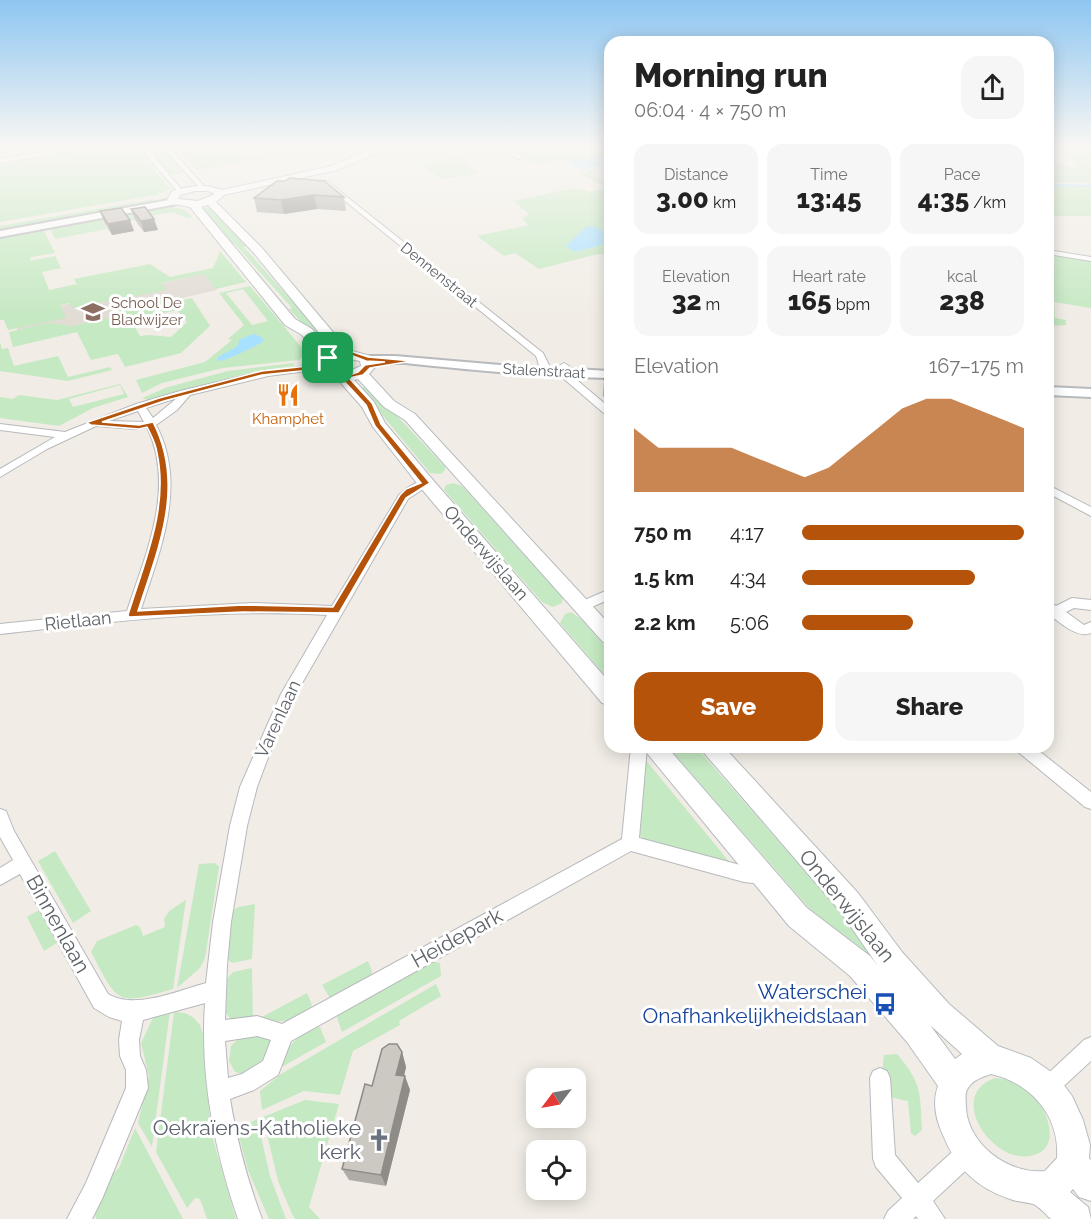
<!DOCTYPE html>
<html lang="en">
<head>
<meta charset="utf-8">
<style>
	body { margin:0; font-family:Raleway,sans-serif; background:#f6f6f6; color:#222; height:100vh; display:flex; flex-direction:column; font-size:22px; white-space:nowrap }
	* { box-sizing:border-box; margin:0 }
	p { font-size:20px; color:#767676 }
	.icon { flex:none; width:33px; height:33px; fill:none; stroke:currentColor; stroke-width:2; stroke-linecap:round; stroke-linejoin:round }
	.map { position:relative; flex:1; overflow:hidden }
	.sheet { position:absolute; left:604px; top:36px; width:450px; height:717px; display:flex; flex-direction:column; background:#fff; border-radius:18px; box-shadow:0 3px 15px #0003 }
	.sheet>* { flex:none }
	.needle { width:39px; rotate:238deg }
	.fabs { position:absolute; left:526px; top:1068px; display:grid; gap:12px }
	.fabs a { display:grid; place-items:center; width:60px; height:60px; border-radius:12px; background:#fff; box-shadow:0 3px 15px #0003; font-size:30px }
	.pin { position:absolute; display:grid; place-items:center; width:51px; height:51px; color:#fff; margin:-26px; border-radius:12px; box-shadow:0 3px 9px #0006 }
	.round { display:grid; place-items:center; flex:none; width:63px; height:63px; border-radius:18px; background:#f6f6f6 }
	.overview { display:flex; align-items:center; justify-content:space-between; height:102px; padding:0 30px }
	h1 { font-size:33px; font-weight:800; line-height:45px }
	.figures { display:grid; grid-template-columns:repeat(3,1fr); gap:9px; height:102px; padding:6px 30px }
	.figures div { display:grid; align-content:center; border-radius:15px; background:#f6f6f6; text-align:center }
	.figures b { font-size:26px; font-weight:800 }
	.figures small { font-size:16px; font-weight:400 }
	.figures p { font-size:16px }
	.chart { height:168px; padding:12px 30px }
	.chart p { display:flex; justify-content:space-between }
	.chart svg { width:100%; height:108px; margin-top:6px; fill:#b45309; opacity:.7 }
	.button { display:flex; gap:12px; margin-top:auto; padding:12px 30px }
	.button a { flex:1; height:69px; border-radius:18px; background:#b45309; color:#fff; font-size:24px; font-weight:800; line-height:69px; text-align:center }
	.button a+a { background:#f6f6f6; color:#222 }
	ul { padding:0 30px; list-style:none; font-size:20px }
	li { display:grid; grid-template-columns:96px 72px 1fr; align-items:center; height:45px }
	li i { height:15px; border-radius:8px; background:#b45309 }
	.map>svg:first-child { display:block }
	.education { fill:#e1dcd4 }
	.green { fill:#c5e9c2; fill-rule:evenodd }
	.water { fill:#a8e1ff }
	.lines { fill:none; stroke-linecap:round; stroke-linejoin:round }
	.stream { stroke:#a8e1ff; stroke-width:2 }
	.minor-casing { stroke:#b7b9bd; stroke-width:2 }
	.tertiary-casing { stroke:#b7b9bd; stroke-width:4 }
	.secondary-casing { stroke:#b7bcc0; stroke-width:2 }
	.minor { fill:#fff; fill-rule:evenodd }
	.tertiary { fill:#fff; fill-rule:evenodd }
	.secondary { fill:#fff; fill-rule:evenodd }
	.wall { fill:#afaca7 }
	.shaded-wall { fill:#8f8c88 }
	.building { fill:#ccc8c2; stroke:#8f8c88; stroke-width:1.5 }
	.route { fill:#b45309; stroke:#fff; stroke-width:1.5; fill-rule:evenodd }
	.labels { text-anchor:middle; stroke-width:6; stroke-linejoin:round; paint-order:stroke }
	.far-street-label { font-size:15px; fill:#5e6367; stroke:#fff }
	.far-education-label { font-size:15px; fill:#785e54; stroke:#fff; text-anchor:start }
	.far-food-label { font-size:15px; fill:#c56008; stroke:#fff }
	.street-label { font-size:18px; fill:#5e6367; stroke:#fff }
	.near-street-label { font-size:21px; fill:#5e6367; stroke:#fff }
	.near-transit-label { font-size:21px; fill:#164399; stroke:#fff; text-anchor:end }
	.near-worship-label { font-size:21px; fill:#5b616d; stroke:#fff; text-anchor:end }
</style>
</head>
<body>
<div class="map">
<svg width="1091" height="1219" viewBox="0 0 1091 1219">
	<rect width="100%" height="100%" fill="#f1ede6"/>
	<path class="education" d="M204 274 217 290 169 301 174 308 22 342 12 316Z"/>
	<path class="green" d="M111 146H134L171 189 156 195 0 222V164Z
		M202 146 208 148 207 154 240 153 242 157C257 159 281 158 294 151L285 148 252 152 249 148 251 146H310L290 154 196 170 178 151Z
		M507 146H610V153L567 162 562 160 535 165Z
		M166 151 185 172 169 175 150 153Z
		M1067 152 1091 154V183L1049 182V163L1077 168Z
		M460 157 479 174 441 179 419 162Z
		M594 170 595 171 590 175 610 183V236L597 227 575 252 610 243V255L598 254 539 269 515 253 504 256 477 236 529 225 522 219 529 214 514 201 573 188 592 192 608 187 585 177 582 173Z
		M1049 184 1091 185V216H1049Z
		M154 199 153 201 100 211 154 204 0 232V226Z
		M160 205 184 209 192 217 187 218 171 212 128 221 125 218 103 222 107 229 55 239 49 226Z
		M212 207 247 246 244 247 306 317 309 316 331 343 323 345 289 309 292 308 234 243H232L201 209Z
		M37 228 43 229 55 253 31 257 30 261 55 256 61 268 42 272 49 290 77 284 74 279 150 264 170 277 213 268 220 251 246 282 216 289 204 274 161 283 166 290 72 308 70 303 60 305 66 318 8 330 4 320H0V235Z
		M1056 255 1091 261V308L1054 302 1055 318 1066 320V325L1048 326 1049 266Z
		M250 286 307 354 299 360 223 368 162 383 142 393 136 380 205 362 232 340 228 339 244 325 219 293ZM243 289 268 321 252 325 226 293Z
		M192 298 210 326 181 353 125 367 118 354 91 360 77 332 13 347 9 332 48 323 66 325 68 327 118 316 115 310 161 300 164 304ZM177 310 187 322 171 337 149 335 140 336 131 321Z
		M0 342 2 349 8 348 14 366 58 356 68 377 110 367 112 370 68 381 0 371Z
		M294 363V366L256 371 148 400 142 398 168 387 228 371Z
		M120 384 128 397 93 408 59 426 0 418V397L13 399 19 395 57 400ZM120 385 124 394 73 407 69 399Z
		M369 386 445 467V470L441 474 430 473 360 388Z
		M453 483 462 486 563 598 562 603 553 607 542 602 444 490 446 485Z
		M571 612 581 619 610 652V681L560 623 565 614Z
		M668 747H696L930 1014 818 918Z
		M644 758 732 865 646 843 636 830Z
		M55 851 91 911 73 923 38 861Z
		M215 863 219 867 205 958 200 968 177 988 199 864Z
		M186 900 173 989C115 1006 118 1003 91 952L97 941 136 925 140 927 143 936 165 927 164 919 169 911Z
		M255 904 252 959 232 963 228 960V954L231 912 238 907Z
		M39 910 57 943 44 951 27 917Z
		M368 961 372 971 371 977 330 998 322 985Z
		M432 961 440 963 441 976 342 1032 337 1018 338 1014Z
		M252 968 253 1020 233 1022 226 1013 227 979 233 972Z
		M436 984 441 996 399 1021 400 1025 353 1051 340 1095 304 1091 262 1110 260 1091 281 1074Z
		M307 993 312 1005C304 1025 275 1022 258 1019Z
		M170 1011 152 1147 138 1123 149 1076 141 1043 154 1016Z
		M174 1012 185 1013 194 1018 200 1025 204 1037 206 1083 213 1139 236 1219H207L200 1199 195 1198 187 1208 156 1152Z
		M314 1027H320L326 1042 278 1069C286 1048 295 1037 314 1027Z
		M242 1035 267 1036 271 1043 269 1057 246 1075 235 1072 229 1061 231 1046Z
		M897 1054C922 1083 920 1093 922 1130L915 1136 911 1133 908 1101 889 1097 882 1074 884 1055Z
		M995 1078C1009 1079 1022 1084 1032 1094 1045 1107 1062 1143 1037 1154 997 1171 943 1096 995 1078Z
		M305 1100 339 1104 309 1207 320 1219H295L292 1214 278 1181 263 1117Z
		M257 1119 270 1176 286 1219H269L248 1170 237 1129Z
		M135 1128 183 1219H96L94 1206 105 1180 119 1168Z"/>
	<path class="water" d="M610 153V163L582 170 567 162Z
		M587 226 597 227 610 236V243L575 252 566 246Z
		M253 334 260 336 264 341C256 346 225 362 217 361L218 357 238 346 239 340Z"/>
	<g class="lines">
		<path class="stream" d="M1048 185 1091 186"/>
		<g class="minor-casing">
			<path id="minor" d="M82 146H99L0 163V159Z
				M138 146H145L182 190V192H178Z
				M161 146H168L204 186V188H200Z
				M500 146H507L522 158 517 159Z
				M323 181H327L543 353 549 365 545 374 537 372 539 365 536 356 323 183Z
				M1048 250 1091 257V261L1048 254Z
				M564 363 569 366 572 376 610 408V416L606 415 564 379 559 366Z
				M320 364 325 367 323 369 268 376 190 395 177 410 156 425C188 484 160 551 141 609L252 603 332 606 399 495C407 487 419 479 430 481L432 483 408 499 301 685 275 739 257 787 247 826 231 922 227 965 225 1020 257 1016 282 1024 622 839 631 747H647L639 838 744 866 768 870 771 876 768 882 762 884 744 882 631 851 291 1041 278 1075 254 1090 230 1099C237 1141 247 1179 262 1219H238C214 1149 200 1077 205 1003L143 1020 139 1040 140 1056 146 1070 148 1088 102 1199 92 1219H67L86 1183 126 1088V1070L120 1056 119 1040 122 1021 109 1017 94 1008 20 874 0 885V868L13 860 0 837V809L6 811 14 831 108 994C135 1010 177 991 206 983L213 922 230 826 240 787 281 694 327 615C217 608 109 622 0 634V624L127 611C146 553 176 487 147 427L135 429 96 426 47 449 0 477V469L55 437 0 430V424L65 432 136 404 180 391 251 374ZM177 398 153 418 146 408ZM138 411 144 422 109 421ZM257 1036 271 1040 263 1061 242 1074 228 1078 225 1041Z
				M1048 485 1091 507V516L1048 493Z
				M610 589V599L583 611 576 606 578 603Z
				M1072 598 1091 600V610L1074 608 1066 612 1084 625 1091 622V633C1077 639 1060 622 1048 614V602L1056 606Z
				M1015 747H1034L1091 792V809L1085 807 1017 751Z
				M1091 1037V1061L1054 1095 1047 1099 1040 1095 1036 1088 1040 1081 1084 1040Z
				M880 1068 887 1071 890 1078 895 1155 918 1183 961 1144 969 1141 977 1144 980 1152 977 1160 933 1201 945 1219H918L916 1216 913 1219H884L888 1211 902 1198 876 1167 873 1159 870 1078 873 1071Z"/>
		</g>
		<g class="tertiary-casing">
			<path id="tertiary" d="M174 199 178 202 177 204 0 237V231Z
				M395 356 500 365 610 371V378C542 377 473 370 405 363 392 362 369 367 360 359L366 356Z
				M1048 387 1091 389V397L1048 395Z"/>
		</g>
		<g class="secondary-casing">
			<path id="secondary" d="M380 146H392L337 170 224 195 216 202 262 248 348 350 371 356 375 367 369 374 394 401 415 414 610 625V644L603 642 405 420 384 407 358 379 354 380 374 402 385 423 432 479 610 683V705L602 703 420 487 373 427 362 407 340 382 320 377 313 371 315 362 320 357 302 335 285 325 190 207 174 204 167 200 172 191C190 186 204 183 222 190L331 166ZM195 191H208L215 194 198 201 178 199 180 195ZM208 205 253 252 335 352 331 353 312 329 295 319 201 207ZM344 358 360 361 361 366 345 373 327 370 329 364Z
				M642 747H667L807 908 870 956 878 966 840 911 699 747H724L858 893 902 952 949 1004 998 1046 1031 1058 1057 1076 1072 1096 1083 1120 1090 1145 1089 1158 1091 1160V1201L1079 1197 1073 1189 1070 1192 1088 1207 1091 1219H1051C1046 1215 1039 1206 1033 1204 1026 1202 1018 1202 1010 1199 977 1188 956 1168 943 1135 936 1120 932 1102 938 1086L907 1042 850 976 789 926ZM930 1025 962 1054 955 1059ZM991 1074C1031 1083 1060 1116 1057 1158L1045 1171C1009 1175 967 1144 966 1107 966 1101 964 1093 968 1088 973 1080 982 1077 991 1074Z"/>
		</g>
		<use href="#minor" class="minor"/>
		<use href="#tertiary" class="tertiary"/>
		<use href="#secondary" class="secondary"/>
	</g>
	<path class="wall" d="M277 181 344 197 346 211 317 209 284 214 257 212 254 198Z
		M131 209 158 230 144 232 135 220Z
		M100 211 134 231 112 235 104 222Z
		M610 377V402L603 396 604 379Z
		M402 1052 406 1067 404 1076 410 1090 386 1186 349 1180 342 1169Z"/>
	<path class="shaded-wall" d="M314 195 317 209 284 214 281 200Z
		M154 219 158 230 144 232 141 221Z
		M130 220 134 231 112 235 108 224Z
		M402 1052 406 1067 401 1089 396 1075Z
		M405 1076 410 1090 386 1186 381 1175Z"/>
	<path class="building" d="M290 178 324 181 344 197 314 195 281 200 254 198 277 181H285Z
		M145 207 154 219 141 221 131 209Z
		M121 208 130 220 108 224 100 211Z
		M610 377V384L604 379Z
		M389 1044H397L402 1052 396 1075 405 1076 381 1175 342 1169 365 1084 372 1086 382 1049Z"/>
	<linearGradient id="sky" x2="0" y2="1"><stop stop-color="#8ec6f1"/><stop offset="0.46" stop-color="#f9f7f4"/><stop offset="1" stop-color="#f9f7f4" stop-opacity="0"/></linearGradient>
	<rect width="1091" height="317" fill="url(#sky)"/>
	<path class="route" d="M353 352 368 357 412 361 370 368 363 375 349 378 372 403 381 424 430 483 406 498 339 613 243 612 129 617 128 615C144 563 169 508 157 453 156 444 151 435 147 427L139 429 91 425 87 423 88 422 159 398 262 371 317 365 325 357ZM353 356 366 361 385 362 365 365 358 372 341 378 366 405 375 426 421 483 406 489 400 495 333 607 243 605 138 611C158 548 186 486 153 422L139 425 102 422 164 401 262 375 320 369 330 360Z"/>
	<defs>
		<g id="school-bare" transform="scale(1.8)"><path d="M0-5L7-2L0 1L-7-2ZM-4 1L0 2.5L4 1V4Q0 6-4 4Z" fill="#8d6e63" stroke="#fff" stroke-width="2.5" paint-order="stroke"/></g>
		<g id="restaurant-bare" transform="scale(1.8)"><path d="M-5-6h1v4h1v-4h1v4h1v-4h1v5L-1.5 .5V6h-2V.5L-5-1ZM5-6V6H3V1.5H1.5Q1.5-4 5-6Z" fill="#e8710a" stroke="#fff" stroke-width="2.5" paint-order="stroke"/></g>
		<g id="bus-bare" transform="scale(1.8)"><path d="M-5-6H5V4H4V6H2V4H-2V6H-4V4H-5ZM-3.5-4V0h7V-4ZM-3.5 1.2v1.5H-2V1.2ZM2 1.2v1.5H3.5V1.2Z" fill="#1a4fb4" stroke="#fff" stroke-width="2.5" paint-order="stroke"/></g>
		<g id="church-bare" transform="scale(1.8)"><path d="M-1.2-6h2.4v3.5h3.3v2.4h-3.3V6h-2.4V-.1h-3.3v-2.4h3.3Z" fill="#6b7280" stroke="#fff" stroke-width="2.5" paint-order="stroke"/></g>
	</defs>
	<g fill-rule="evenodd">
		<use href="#school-bare" x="93" y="312"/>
		<use href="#restaurant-bare" x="288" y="395"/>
		<use href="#bus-bare" x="885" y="1004"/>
		<use href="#church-bare" x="379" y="1140"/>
	</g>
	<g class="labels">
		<g class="far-street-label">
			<text transform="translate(439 275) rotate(39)" y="5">Dennenstraat</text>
			<text transform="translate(544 371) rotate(3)" y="5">Stalenstraat</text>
		</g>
		<g class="far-education-label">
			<text x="111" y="308">School De<tspan x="111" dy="17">Bladwijzer</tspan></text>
		</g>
		<g class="far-food-label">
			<text x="288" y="424">Khamphet</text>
		</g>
		<g class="street-label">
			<text transform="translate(486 553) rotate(49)" y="6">Onderwijslaan</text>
			<text transform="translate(78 621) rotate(-6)" y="6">Rietlaan</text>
			<text transform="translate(278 719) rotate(-65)" y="6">Varenlaan</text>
		</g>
		<g class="near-street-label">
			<text transform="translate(847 906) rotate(51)" y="7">Onderwijslaan</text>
			<text transform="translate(58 924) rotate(61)" y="7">Binnenlaan</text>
			<text transform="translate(457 938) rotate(-29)" y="7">Heidepark</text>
		</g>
		<g class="near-transit-label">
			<text x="867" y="999">Waterschei<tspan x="867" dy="24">Onafhankelijkheidslaan</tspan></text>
		</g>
		<g class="near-worship-label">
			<text x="361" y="1135">Oekraïens-Katholieke<tspan x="361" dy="24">kerk</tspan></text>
		</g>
	</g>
</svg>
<div class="fabs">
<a><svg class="needle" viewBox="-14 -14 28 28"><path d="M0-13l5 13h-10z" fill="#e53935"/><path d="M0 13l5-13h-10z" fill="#767676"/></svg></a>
<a><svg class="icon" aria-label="locate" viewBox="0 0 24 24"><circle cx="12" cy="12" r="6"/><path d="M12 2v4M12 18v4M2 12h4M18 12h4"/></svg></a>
</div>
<div class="pin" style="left:328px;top:358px;background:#1e9e55"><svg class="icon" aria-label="arrive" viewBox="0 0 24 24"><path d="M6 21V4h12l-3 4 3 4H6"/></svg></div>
<section class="sheet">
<div class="overview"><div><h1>Morning run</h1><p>06:04 · 4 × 750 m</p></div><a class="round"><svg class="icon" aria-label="share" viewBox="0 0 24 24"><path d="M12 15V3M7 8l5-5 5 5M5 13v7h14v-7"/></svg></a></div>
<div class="figures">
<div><p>Distance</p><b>3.00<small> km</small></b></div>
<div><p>Time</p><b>13:45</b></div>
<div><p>Pace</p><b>4:35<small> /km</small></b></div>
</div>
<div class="figures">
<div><p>Elevation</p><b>32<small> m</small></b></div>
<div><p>Heart rate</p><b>165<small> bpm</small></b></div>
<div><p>kcal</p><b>238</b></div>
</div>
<div class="chart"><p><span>Elevation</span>167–175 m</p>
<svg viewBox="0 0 160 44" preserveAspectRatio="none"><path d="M0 44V18L10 26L20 26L30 26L40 26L50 30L60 34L70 38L80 34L90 26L100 18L110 10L120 6L130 6L140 10L150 14L160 18V44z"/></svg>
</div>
<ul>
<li><b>750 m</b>4:17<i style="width:100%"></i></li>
<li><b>1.5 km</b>4:34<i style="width:78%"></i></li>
<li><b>2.2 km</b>5:06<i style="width:50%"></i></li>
</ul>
<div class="button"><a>Save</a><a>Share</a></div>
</section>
</div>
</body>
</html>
